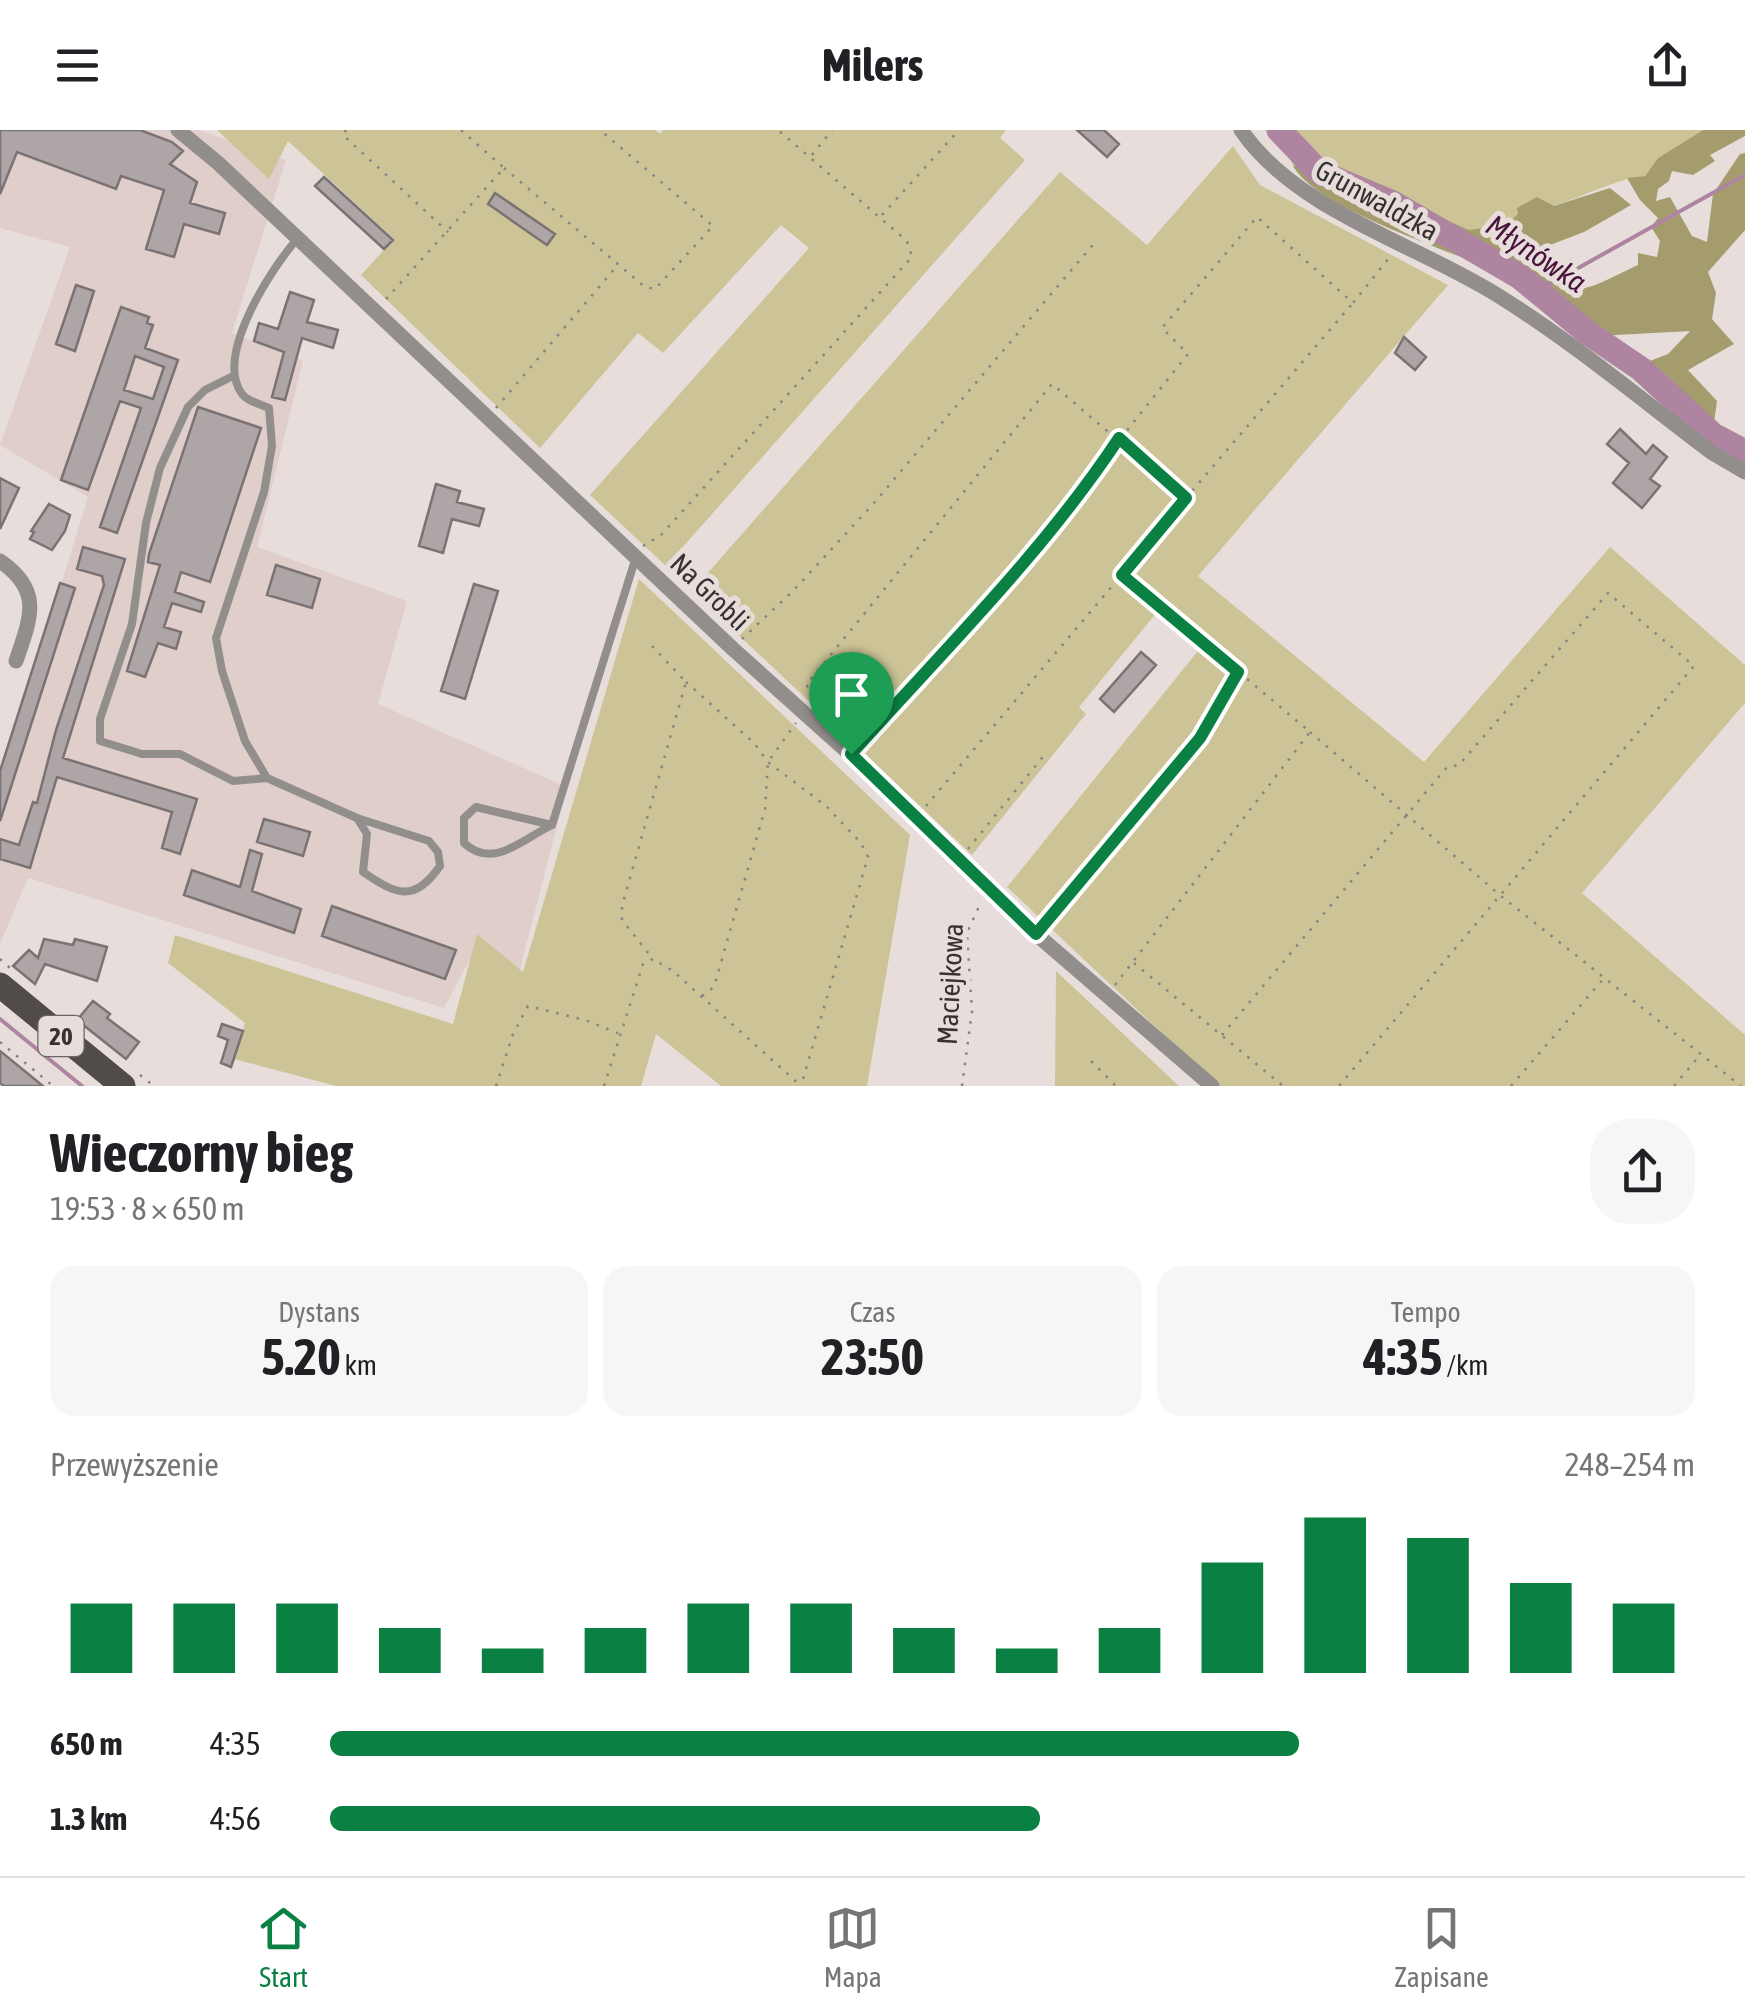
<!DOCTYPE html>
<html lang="pl">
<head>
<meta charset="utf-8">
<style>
	body { margin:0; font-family:"Asap Condensed",sans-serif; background:#f6f6f6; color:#202124; height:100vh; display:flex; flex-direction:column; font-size:38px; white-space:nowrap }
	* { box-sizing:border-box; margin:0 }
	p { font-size:32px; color:#757577 }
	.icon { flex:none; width:55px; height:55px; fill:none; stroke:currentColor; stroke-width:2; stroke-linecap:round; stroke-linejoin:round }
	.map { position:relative; height:956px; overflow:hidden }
	.details { display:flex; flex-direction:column; background:#fff; flex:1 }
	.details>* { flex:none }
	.pin { position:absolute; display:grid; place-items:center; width:85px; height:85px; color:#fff; margin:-102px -42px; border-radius:50% 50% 50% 0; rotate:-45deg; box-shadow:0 0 10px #0007 }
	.pin .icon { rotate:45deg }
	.round { display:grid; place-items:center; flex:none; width:105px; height:105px; border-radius:40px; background:#f6f6f6 }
	.overview { display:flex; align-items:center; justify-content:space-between; height:170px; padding:0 50px }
	h1 { font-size:55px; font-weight:700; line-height:75px }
	.metrics { display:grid; grid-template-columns:repeat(3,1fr); gap:15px; height:170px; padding:10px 50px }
	.metrics div { display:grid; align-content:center; border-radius:25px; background:#f6f6f6; text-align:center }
	.metrics b { font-size:50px; font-weight:700 }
	.metrics small { font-size:28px; font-weight:400 }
	.metrics p { font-size:28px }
	.chart { height:280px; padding:20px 50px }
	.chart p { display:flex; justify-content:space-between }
	.chart svg { width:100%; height:180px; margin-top:10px; stroke:#0b8043; stroke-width:6 }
	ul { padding:0 50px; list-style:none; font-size:32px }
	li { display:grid; grid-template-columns:160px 120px 1fr; align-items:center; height:75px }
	li i { height:25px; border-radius:12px; background:#0b8043 }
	header { display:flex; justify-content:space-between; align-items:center; height:130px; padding:0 50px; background:#fff; font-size:45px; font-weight:700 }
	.tab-bar { display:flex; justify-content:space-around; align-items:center; height:140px; border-top:2px solid #e0e0e0; background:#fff; font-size:28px; color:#757577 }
	.tab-bar a { display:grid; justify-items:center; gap:5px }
	.tab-bar .current { color:#0b8043 }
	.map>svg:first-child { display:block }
	.built { fill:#e0ceca }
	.green { fill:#ccc496 }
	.forest { fill:#a49c6d }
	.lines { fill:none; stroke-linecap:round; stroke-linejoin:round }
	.stream { stroke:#ae84a1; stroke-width:4 }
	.river { stroke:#ae84a1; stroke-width:25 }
	.building { fill:#aea5a6; stroke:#7b7273; stroke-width:2.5; fill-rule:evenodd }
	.path { stroke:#898280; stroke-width:2.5; stroke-dasharray:2.5 8; stroke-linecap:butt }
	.service { stroke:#918e8c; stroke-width:8 }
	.minor { stroke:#918e8c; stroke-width:15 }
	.primary { stroke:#514c48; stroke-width:25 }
	.route-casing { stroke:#fff; stroke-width:20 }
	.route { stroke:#0b8043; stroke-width:12 }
	.labels { text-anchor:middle; stroke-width:10; stroke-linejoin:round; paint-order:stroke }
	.shield { fill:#e7dedb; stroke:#6b6664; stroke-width:2.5 }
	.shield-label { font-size:25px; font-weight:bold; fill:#363231 }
	.street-label { font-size:28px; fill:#363231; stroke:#e7dedb }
	.water-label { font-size:30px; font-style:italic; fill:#47133b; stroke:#e7dedb }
</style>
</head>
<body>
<header><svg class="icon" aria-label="menu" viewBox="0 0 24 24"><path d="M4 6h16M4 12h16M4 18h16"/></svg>Milers<svg class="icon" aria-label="share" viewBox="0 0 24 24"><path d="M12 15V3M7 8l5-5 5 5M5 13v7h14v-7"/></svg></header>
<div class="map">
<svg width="1745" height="956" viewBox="0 0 1745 956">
	<rect width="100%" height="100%" fill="#e7dedb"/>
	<path class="built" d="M0 0H199L286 30 232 203 303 231 257 417 407 471 378 574 567 657 520 839 471 827 444 878 28 748 0 814V653L88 367 0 315 70 117 0 98Z"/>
	<path class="green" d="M217 0H655L660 4 663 0H1006L1000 8 1025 30 666 436 590 365 809 118 781 95 663 223 638 203 540 318 361 145 394 109 288 11 269 49Z
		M1280 0H1703L1658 28 1645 46C1615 49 1583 67 1553 76L1537 67 1507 94 1469 100 1310 29 1293 36Z
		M1233 16 1260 55 1448 155 1198 446 1424 632 1610 417 1745 535V573L1582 763 1745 905V956H1218L1007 757 1202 516 1158 481 1079 577 1086 584 972 725 692 461 1060 42 1147 115Z
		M639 449 910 705 867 956H721L656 904 641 956H336L234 929 245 893 168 833 175 805 453 894 477 804 523 842Z
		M1056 841 1179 956H1055Z"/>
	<path class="forest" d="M1703 0H1745V6L1710 25 1715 31 1693 45 1672 41 1669 51 1658 59 1656 71 1670 67 1692 106 1707 112 1713 64 1740 24 1745 23V100L1708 142 1716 163 1712 189 1734 214 1688 240 1717 271 1713 300 1663 261 1626 240 1668 224 1690 201 1579 207C1555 187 1529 157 1502 144 1453 121 1318 80 1293 36L1310 29 1469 100 1507 94 1518 84 1517 78 1537 67 1554 76 1610 58 1631 75 1584 102 1537 120 1526 134C1577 173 1584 160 1638 135V123L1657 127 1660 111 1651 97 1658 88 1640 70 1627 48 1645 46 1658 28Z"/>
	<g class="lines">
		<path class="stream" d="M1537 161 1745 45
			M0 889 82 956"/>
		<path class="river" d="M1279 0 1319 42 1393 73 1520 147 1588 203 1641 239 1713 305 1745 322"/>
	</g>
	<path class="building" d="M0 0H140L172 12 183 21 170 34 197 52 190 73 225 83 219 104 184 94 174 127 146 119 164 60 121 46 116 59 17 22 0 64Z
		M1077 0H1104L1119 14 1107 27Z
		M324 47 393 110 384 119 315 56Z
		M495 63 555 104 547 115 488 74Z
		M76 155 94 161 75 221 56 214Z
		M290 162 314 170 307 192 338 200 333 218 302 208 285 270 272 267 284 222 254 211 259 193 278 199Z
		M121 177 149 187 147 193 153 195 145 218 178 230 117 403 100 397 141 278 120 271 88 360 61 350ZM135 226 164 237 153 269 124 260Z
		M1404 207 1426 227 1415 240 1395 223Z
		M198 277 261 298 210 452 181 442 175 462 204 472 201 482 172 473 164 497 181 502 176 519 158 513 145 547 127 541 160 435 148 432 149 424Z
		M1620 299 1646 324 1653 315 1667 327 1650 349 1660 356 1642 378 1613 353 1629 333 1607 314Z
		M0 348 19 358 0 399Z
		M436 354 460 361 457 372 484 379 479 396 452 389 443 423 419 416Z
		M49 374 70 385 65 401 52 420 30 409 34 402 31 401Z
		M83 417 125 429 63 628 197 669 180 724 162 718 172 682 57 647 30 738 0 729V709L19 715 33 672 37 673 56 600 104 455 102 446 77 439Z
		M276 435 320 449 312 478 267 465Z
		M60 453 75 458 0 691V641Z
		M474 454 498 461 465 569 441 561Z
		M1141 522 1156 535 1114 582 1100 569Z
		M264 689 310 702 303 726 257 712Z
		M250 720 262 724 252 761 301 779 294 803 184 765 192 740 240 757Z
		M332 776 456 820 445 849 322 806Z
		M44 809 73 815 75 809 107 817 97 851 45 834 35 854 13 836 29 820 38 828Z
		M93 871 110 884 107 888 139 912 126 929 77 890Z
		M222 894 243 901 231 937 221 933 228 910 218 906Z
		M0 921 43 956H4L0 953Z"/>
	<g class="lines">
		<path class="path" d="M346 0 343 5 448 102
			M812 25 832 0
			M504 38 645 157 655 159 713 96 600 0
			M882 85 959 0
			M386 169 504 38 461 0
			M496 278 617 136
			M643 416 661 405 912 127 907 111 778 0
			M742 509 793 461 874 373 1096 111
			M652 516 686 552 622 776V790L653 829
			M686 552 754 613 768 632 826 676 861 713 868 727 801 956
			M1310 602 1501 766 1741 956
			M864 605 806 555 1052 254 1186 368 1352 174
			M862 612 1009 448 1188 224 1162 198 1257 87 1353 173 1389 128
			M926 676 1186 369
			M968 719 1046 623
			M1046 792 1200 608 1239 542 1122 445
			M0 829 10 838
			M1134 833 1283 956
			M1115 855 1310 602 1240 543
			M702 866 714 857 765 679 768 632 796 593
			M1222 905 1447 637 1459 635 1608 463 1694 536 1339 956
			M0 912 53 956
			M1091 931 1116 956
			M140 945 154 956
			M496 956 513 904 528 876 585 890 620 904
			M604 956 643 834 653 829 673 841 800 955
			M962 956 972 881 967 803 981 772
			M1511 956 1605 847
			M1674 956 1701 924"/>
		<path class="service" d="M297 109C271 139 214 226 242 264 247 271 260 274 269 278L272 316 264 362 216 508 222 541 245 611 267 648 357 688 429 711 438 722 440 736C414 773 397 765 363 742L367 704 357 688
			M233 246 205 260 188 277 160 338 146 393 132 494 100 589V611L142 624H180L233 651 267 648
			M552 695 476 677 464 688V713C493 740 521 710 552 695L636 427"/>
		<path class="minor" d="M178 0 218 33 733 519 851 625 1036 804 1212 956
			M1241 0C1297 82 1420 115 1502 168 1575 214 1642 270 1711 322L1745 342
			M0 431C44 461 30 489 16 531"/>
		<path class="primary" d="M0 855 123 956"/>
	</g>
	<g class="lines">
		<g class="route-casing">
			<path id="route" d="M1119 308 1186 368 1122 445 1238 542 1200 608 1036 804 851 624C942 522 1043 423 1119 308Z"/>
		</g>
		<use href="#route" class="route"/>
	</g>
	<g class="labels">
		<rect class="shield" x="38.5" y="886" width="45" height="40" rx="8"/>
		<g class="shield-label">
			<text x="61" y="915">20</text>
		</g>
		<g class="street-label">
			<text transform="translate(1377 70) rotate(29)" y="10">Grunwaldzka</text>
			<text transform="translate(710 462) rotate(44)" y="10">Na Grobli</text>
			<text transform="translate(950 854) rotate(-87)" y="10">Maciejkowa</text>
		</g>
		<g class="water-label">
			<text transform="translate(1536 124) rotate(34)" y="10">Młynówka</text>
		</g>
	</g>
</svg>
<div class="pin" style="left:851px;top:624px;background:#1e9e55"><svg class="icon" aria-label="arrive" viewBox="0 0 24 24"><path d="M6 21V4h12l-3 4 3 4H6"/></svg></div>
</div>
<section class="details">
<div class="overview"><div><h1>Wieczorny bieg</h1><p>19:53 · 8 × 650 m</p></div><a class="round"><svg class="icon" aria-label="share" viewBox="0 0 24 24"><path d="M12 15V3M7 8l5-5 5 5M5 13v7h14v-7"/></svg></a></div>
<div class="metrics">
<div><p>Dystans</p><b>5.20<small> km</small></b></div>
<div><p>Czas</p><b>23:50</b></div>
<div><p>Tempo</p><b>4:35<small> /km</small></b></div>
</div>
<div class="chart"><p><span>Przewyższenie</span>248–254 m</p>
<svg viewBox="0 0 160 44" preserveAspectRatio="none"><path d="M5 44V27M15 44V27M25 44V27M35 44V33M45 44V38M55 44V33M65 44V27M75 44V27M85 44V33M95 44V38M105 44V33M115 44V17M125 44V6M135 44V11M145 44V22M155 44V27"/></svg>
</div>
<ul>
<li><b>650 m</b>4:35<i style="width:71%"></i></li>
<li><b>1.3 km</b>4:56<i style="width:52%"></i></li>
</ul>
</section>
<nav class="tab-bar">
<a class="current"><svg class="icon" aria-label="home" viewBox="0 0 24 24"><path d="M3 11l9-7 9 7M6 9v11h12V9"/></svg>Start</a>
<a><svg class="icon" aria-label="map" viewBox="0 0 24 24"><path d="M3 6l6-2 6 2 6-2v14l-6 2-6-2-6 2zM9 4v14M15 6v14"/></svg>Mapa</a>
<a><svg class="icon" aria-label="saved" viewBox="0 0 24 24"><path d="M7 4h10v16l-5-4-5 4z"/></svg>Zapisane</a>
</nav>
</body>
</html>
